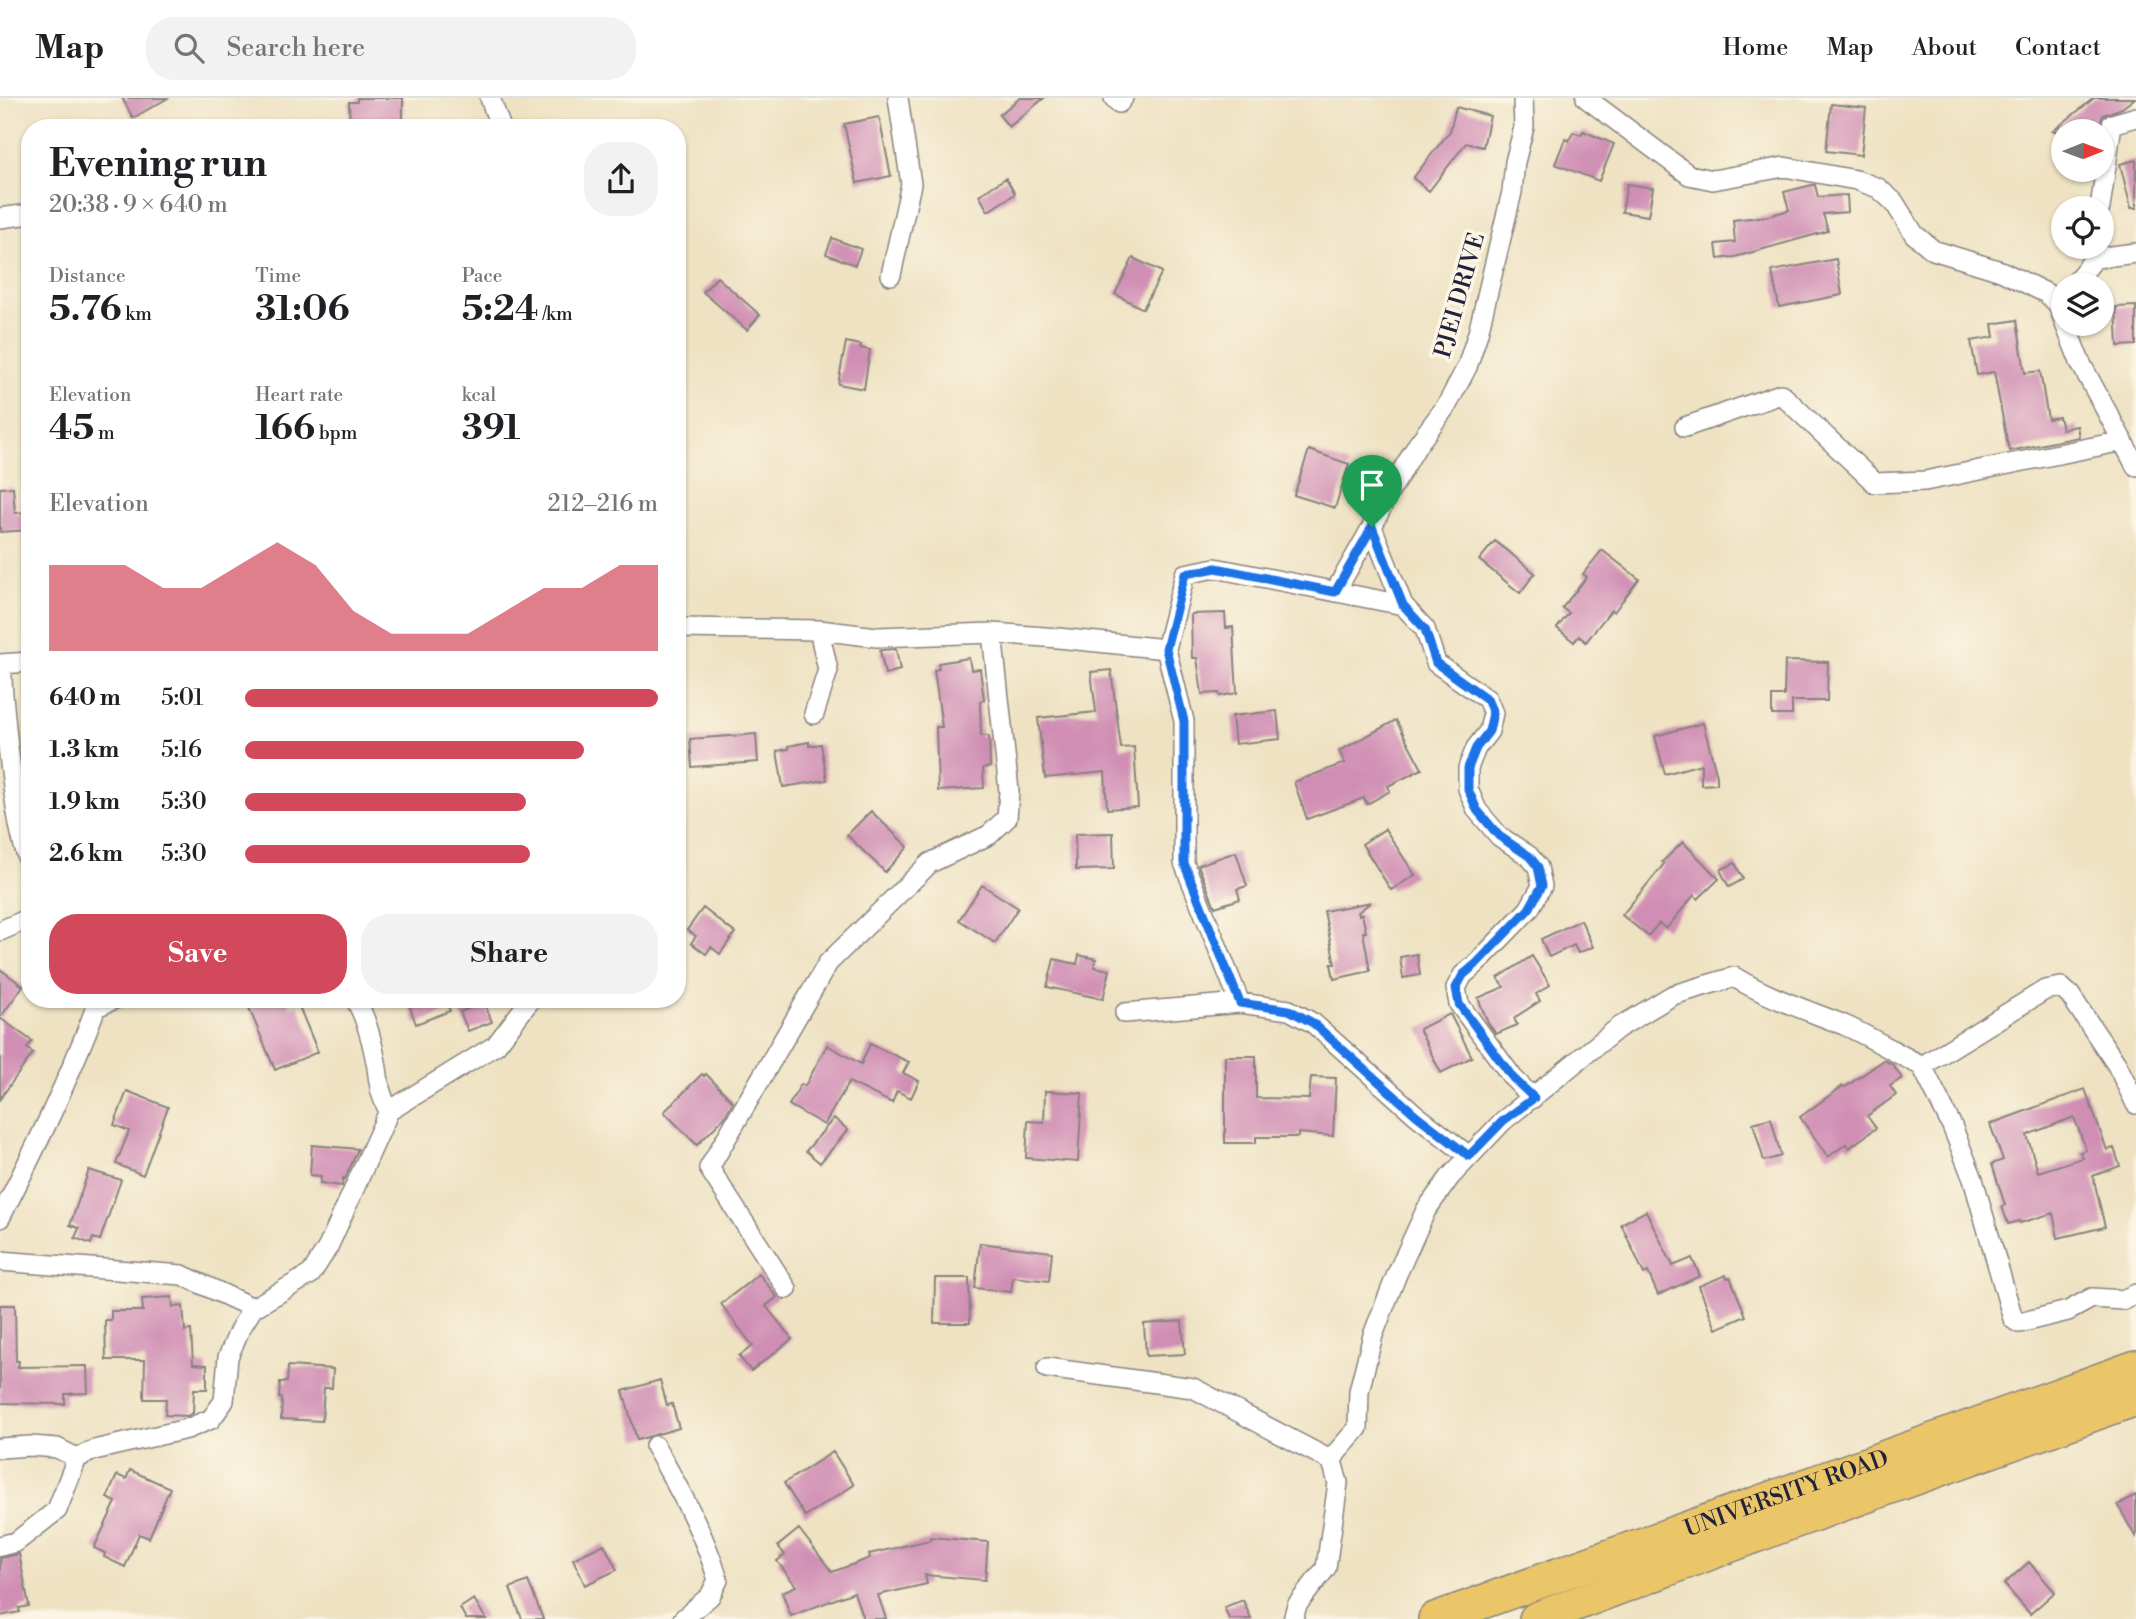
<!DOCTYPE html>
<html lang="en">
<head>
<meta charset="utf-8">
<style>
	body { margin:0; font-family:"Libre Bodoni",serif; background:#f2f2f2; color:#202124; height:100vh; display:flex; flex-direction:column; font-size:26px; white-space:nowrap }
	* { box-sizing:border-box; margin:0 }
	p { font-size:23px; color:#757577 }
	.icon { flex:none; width:38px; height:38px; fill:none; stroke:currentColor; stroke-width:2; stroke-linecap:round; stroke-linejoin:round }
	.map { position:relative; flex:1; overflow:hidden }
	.side { position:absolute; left:21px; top:21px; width:665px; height:889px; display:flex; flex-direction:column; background:#fff; border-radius:28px; box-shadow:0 2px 5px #0004 }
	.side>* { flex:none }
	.needle { width:46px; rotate:89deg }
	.fabs { position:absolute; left:2051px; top:21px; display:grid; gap:14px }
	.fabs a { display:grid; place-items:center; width:63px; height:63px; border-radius:50%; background:#fff; box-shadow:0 2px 5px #0004; font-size:35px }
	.pin { position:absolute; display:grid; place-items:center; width:60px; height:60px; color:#fff; margin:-72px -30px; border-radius:50% 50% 50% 0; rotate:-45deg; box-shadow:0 0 7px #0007 }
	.pin .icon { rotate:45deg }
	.round { display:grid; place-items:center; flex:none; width:74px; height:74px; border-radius:28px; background:#f2f2f2 }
	.headline { display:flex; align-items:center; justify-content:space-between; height:119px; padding:0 28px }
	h1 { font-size:38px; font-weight:700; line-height:52px }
	.metrics { display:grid; grid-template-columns:repeat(3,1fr); gap:10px; height:119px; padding:7px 28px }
	.metrics div { display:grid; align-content:center }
	.metrics b { font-size:35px; font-weight:700 }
	.metrics small { font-size:19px; font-weight:400 }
	.metrics p { font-size:19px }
	.chart { height:196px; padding:14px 28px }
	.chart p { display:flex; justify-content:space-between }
	.chart svg { width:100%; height:126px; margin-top:7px; fill:#d1495b; opacity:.7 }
	.action { display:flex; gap:14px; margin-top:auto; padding:14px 28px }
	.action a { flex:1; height:80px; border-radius:28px; background:#d1495b; color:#fff; font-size:28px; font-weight:700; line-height:80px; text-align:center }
	.action a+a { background:#f2f2f2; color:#202124 }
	ul { padding:0 28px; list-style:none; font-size:23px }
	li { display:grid; grid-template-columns:112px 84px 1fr; align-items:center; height:52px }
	li i { height:18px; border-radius:9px; background:#d1495b }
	header { display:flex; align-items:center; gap:42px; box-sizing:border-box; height:98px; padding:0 35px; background:#fff; border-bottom:2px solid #e0e0e0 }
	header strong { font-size:33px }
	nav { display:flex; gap:38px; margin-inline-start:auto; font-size:24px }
	.search { width:490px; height:63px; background:#f2f2f2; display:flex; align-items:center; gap:18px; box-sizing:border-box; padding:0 24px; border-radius:28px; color:#757577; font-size:26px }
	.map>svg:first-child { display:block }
	.building { fill:#d08eb4; fill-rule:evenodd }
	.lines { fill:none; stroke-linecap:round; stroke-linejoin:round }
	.minor-casing { stroke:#88827e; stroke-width:22 }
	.trunk-casing { stroke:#88827e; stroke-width:36 }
	.minor { stroke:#fff; stroke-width:19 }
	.trunk { stroke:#ebc669; stroke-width:33 }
	.route-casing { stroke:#fff; stroke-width:14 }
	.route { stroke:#1a73e8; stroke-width:9 }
	.labels { text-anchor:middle; stroke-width:7; stroke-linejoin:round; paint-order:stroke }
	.street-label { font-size:23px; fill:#22223b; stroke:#fcf5e5 }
</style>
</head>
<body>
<header>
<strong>Map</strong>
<div class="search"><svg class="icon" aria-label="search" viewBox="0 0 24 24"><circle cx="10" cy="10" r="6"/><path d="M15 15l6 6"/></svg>Search here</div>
<nav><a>Home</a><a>Map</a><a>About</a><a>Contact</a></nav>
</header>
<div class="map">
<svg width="2136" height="1521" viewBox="0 0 2136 1521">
	<rect width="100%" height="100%" fill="#fcf5e5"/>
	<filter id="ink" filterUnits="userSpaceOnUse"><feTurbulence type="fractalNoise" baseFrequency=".0143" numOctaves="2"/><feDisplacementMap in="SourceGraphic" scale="14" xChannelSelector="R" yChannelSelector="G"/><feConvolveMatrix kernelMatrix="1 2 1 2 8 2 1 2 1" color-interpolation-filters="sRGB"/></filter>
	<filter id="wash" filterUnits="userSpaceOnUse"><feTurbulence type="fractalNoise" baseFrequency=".00686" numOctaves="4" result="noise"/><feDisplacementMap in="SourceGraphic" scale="28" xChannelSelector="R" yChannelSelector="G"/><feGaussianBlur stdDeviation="1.57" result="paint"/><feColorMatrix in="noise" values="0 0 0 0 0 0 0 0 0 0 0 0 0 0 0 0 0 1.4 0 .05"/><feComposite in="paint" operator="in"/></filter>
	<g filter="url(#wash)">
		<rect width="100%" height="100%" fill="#eee2c2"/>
		<g id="blocks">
			<path class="building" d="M122 0H168L133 20Z
				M357 0H403V30H350L349 4H357Z
				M1020 0H1044L1009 29 999 17Z
				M2094 0H2135L2122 10 2103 17 2099 29 2094 33H2053Z
				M1831 6 1866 10 1861 57 1826 53Z
				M1456 9 1490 18 1483 49 1466 45 1429 93 1413 80 1450 33Z
				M879 19 891 78 857 85 844 26Z
				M1583 33 1614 46 1599 83 1555 66 1565 41 1569 43 1573 34 1581 37Z
				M2136 62V110H2131L2120 66Z
				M1006 80 1015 96 988 113 979 97Z
				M1627 86 1653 90 1648 118 1622 114Z
				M1812 87H1815L1818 99 1847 97 1848 114 1823 116 1828 133 1735 159 1718 161 1716 146 1735 144 1733 122 1768 118 1789 112 1784 94Z
				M832 140 861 151 855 167 826 156Z
				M1133 160 1162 174 1143 211 1115 196Z
				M1836 161 1842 197 1779 209 1772 173Z
				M717 179 760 217 747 232 703 194Z
				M2136 208V247L2118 248 2116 209Z
				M2017 222 2025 275 2040 273 2048 321 2059 319 2062 331 2077 328 2079 339 2009 353 1994 274 1977 277 1971 243 1994 239 1992 226Z
				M846 244 861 247 860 250 870 252 864 291 838 286Z
				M1309 352 1349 366 1335 410 1294 397Z
				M13 389 15 415 30 414V432L0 434V390Z
				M1495 443 1535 475 1520 495 1479 462Z
				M1602 452 1639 481 1614 514 1611 512 1586 544 1579 538 1574 544 1557 530 1569 515 1562 510 1587 479 1583 476Z
				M1225 515 1226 530 1233 529 1237 595 1220 598 1219 595 1202 596 1197 560H1192L1191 516Z
				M896 551 900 572 885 576 880 552Z
				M969 560 971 572 980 571 984 602 980 603 981 638H989L990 669 983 670 984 690 938 693 936 629H942L934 572 939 571 938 565Z
				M1785 563 1828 564 1827 603H1792V617H1772V598H1784Z
				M1111 572 1121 650 1134 649 1138 709 1107 711 1105 674 1045 680 1038 620 1096 614 1091 574Z
				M1277 613 1280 641 1235 646 1232 618Z
				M1396 622 1422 671 1388 688 1390 693 1367 706 1364 700 1307 721 1294 684 1345 665 1339 653Z
				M1703 625 1717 678V686L1701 687V666L1665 676 1655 638Z
				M756 636 758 664 692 669 690 641Z
				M809 644V648L821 646 827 682 783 689 777 653 789 651 788 648Z
				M871 713 908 749 885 774 847 737Z
				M1385 731 1415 777 1391 792 1362 746Z
				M1113 735 1114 771 1076 772 1075 736Z
				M1683 744 1719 781 1698 801 1694 797 1666 831 1659 825 1648 838 1622 817 1664 766 1662 764Z
				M1236 754 1247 788 1237 791 1240 801 1215 809 1198 767Z
				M1735 765 1743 781 1729 789 1720 772Z
				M982 787 1018 810 995 845 959 822Z
				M1371 804 1358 814 1359 817 1362 816 1366 834H1363L1370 873 1334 881 1331 866H1335L1324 813Z
				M703 810 735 835 720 856 711 849 706 856 691 845 696 838 687 832Z
				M1581 822 1593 849 1578 855 1574 847 1549 859 1541 841Z
				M1417 856 1420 877 1403 880 1400 859Z
				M1079 857 1096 861 1094 869 1110 872 1103 901 1047 889 1054 861 1077 866Z
				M1532 858 1550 887 1536 896 1540 903 1514 920 1517 927 1496 936 1488 925 1478 900 1504 889 1498 880Z
				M0 871 23 888 0 920Z
				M270 901H288L291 909 298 906 318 954 275 972 249 910Z
				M407 901H445L450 913 416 926Z
				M484 904 492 924 468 933 460 914Z
				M1450 916 1472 959 1441 975 1419 931Z
				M0 920 32 943 27 950 33 955 0 1001Z
				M870 946 909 964 903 975 919 983 911 1000 897 993 892 1005 849 984 824 1027 789 1007 801 986 805 988 827 947 861 966Z
				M1225 958H1256V1000L1309 1001 1311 979 1336 980 1333 1038 1298 1035V1039H1256V1045H1225Z
				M1884 962 1892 966 1902 980 1890 988 1896 997 1867 1018 1876 1030 1849 1050 1846 1046 1828 1059 1800 1019 1843 988 1845 989Z
				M702 976 704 978 706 976 733 1004 724 1020 697 1047 664 1014Z
				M2085 991 2107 1052 2114 1050 2120 1068 2093 1078 2105 1129 2058 1140 2053 1115 2020 1125 2019 1123 2008 1126 2002 1108 2005 1107 1992 1066 2003 1062 1990 1026ZM2074 1019 2086 1052 2080 1054 2083 1060 2038 1074 2027 1037Z
				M127 993 168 1009 143 1077 116 1066 129 1033 114 1027Z
				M1045 993 1082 995 1078 1064 1026 1060 1028 1023 1044 1024Z
				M834 1020 848 1032 820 1065 806 1053Z
				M1771 1020 1781 1058 1764 1063 1753 1025Z
				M312 1047 358 1051 345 1081 343 1080 342 1088 320 1085 321 1078 310 1077Z
				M89 1072 121 1082 100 1142 93 1140 91 1146 75 1140 79 1130 70 1127Z
				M1646 1113 1673 1168 1692 1160 1700 1178 1658 1197 1648 1174 1644 1176 1621 1126Z
				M980 1145 1052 1154 1049 1183 1013 1179 1011 1194 975 1190Z
				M759 1176 777 1199 766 1208 792 1241 751 1273 739 1258 753 1248 721 1206Z
				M1726 1177 1727 1180 1730 1179 1746 1218 1716 1231 1699 1188Z
				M935 1180H969L970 1225H934Z
				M172 1199 173 1209 183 1208 185 1233 191 1232 193 1266 207 1267V1291H194L193 1315 187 1318 165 1317 166 1301H144L145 1262H106L105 1222H111V1213H143L142 1201Z
				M0 1207H15L16 1263H19L18 1269 87 1268 88 1295 65 1296V1306L0 1305Z
				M1182 1223 1185 1256 1146 1258 1144 1226Z
				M288 1268 333 1271 332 1290H324L322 1323 281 1321 282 1300H279L280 1284H287Z
				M660 1282 667 1307 672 1306 679 1330 637 1342 623 1293Z
				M833 1354 854 1387 805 1418 784 1385Z
				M130 1372 170 1390 149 1440 139 1436 125 1469 104 1459 105 1455 94 1450 116 1404 107 1400 117 1377 126 1381Z
				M2136 1397V1440L2118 1407Z
				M799 1431 832 1474 870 1460 869 1456 930 1442V1439L988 1444 985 1482 925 1477 927 1486 878 1497 886 1521H863L854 1494 791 1518 782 1494 796 1488 777 1463 785 1457 778 1448Z
				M604 1446 617 1472 585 1487 573 1461Z
				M19 1456 29 1508 19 1510 20 1514 0 1518V1460Z
				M2029 1464 2055 1494 2030 1516 2004 1486Z
				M528 1483 543 1521H522L510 1490Z
				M474 1501 486 1521H466L460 1510Z
				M1243 1502 1251 1521H1229L1224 1509Z"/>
		</g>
	</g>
	<g filter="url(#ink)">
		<use href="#blocks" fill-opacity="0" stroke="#88827e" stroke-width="2"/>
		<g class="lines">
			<g class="minor-casing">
				<path id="minor" d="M490 0 501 30
					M1114 0 1119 5 1123 0
					M1523 0 1524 29 1515 64 1512 94 1478 235 1467 269 1447 307 1418 346 1386 400 1372 429 1403 507 1425 531 1436 565 1487 601 1493 615 1489 633 1476 650 1468 670V691L1477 712 1499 738 1529 758 1538 769 1542 788 1529 811 1476 866 1463 877 1456 890 1459 906 1513 980 1533 1000
					M1586 0 1689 77 1713 82 1784 69 1856 82 1878 90 1894 104 1914 136 1933 152 2001 173 2046 195 2058 206 2063 220
					M2100 110 2112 26 2136 19
					M0 120 30 116
					M891 177 911 86 898 0
					M2073 187 2095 160 2136 155
					M2065 226 2080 264 2136 368
					M1685 329 1781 296 1875 385 1925 383 2123 343
					M1335 494 1372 429
					M677 530 819 532 877 539 992 535 1058 540 1166 551
					M0 566 30 564
					M1 566C3 605 7 643 12 681 16 710 20 740 30 767
					M814 616 828 572 819 532
					M0 833 30 820
					M1240 905 1184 765V623L1166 551 1185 476 1215 470 1403 507
					M1125 915 1240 905 1289 912 1313 925 1416 1017 1469 1058
					M1922 968 1952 1028 1973 1081 2013 1221 2019 1225 2068 1213 2092 1200 2123 1202 2136 1196
					M389 1013 496 947 531 901
					M0 1120C35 1051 69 982 96 909L115 901
					M0 1163 182 1177 253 1210
					M787 1191 709 1070 828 865 930 765 989 737 1007 720 1009 693 992 535
					M1047 1270 1193 1290 1332 1363 1337 1354 1358 1330 1359 1293 1373 1237 1397 1176 1426 1112 1450 1079 1503 1023 1618 930 1673 897 1734 879C1769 900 1807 912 1844 927 1871 939 1896 955 1922 968L2045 892 2061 889 2070 897 2117 967 2136 1006
					M655 1348C679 1391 704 1434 718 1482L710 1498 683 1521
					M0 1350 31 1348 57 1350 77 1360
					M0 1448 16 1444 57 1412 77 1360 94 1352 187 1331 211 1321 224 1303 228 1259 240 1231 253 1210 311 1176 328 1149 389 1013C377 991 380 982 375 959 371 939 366 919 355 901
					M1293 1521 1297 1507 1326 1470 1338 1385 1332 1363"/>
			</g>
			<g class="trunk-casing">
				<g id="trunk">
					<path id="s1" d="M1435 1521 2136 1269"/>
					<path d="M1536 1521 1779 1429 2136 1301"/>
				</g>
			</g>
			<use href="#minor" class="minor"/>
			<use href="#trunk" class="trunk"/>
		</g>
	</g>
	<g class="lines" filter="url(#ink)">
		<g class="route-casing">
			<path id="route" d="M1372 429 1403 507 1425 531 1436 565 1487 601 1493 615 1489 633 1476 650 1468 670V691L1477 712 1499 738 1529 758 1538 769 1542 788 1529 811 1476 866 1463 877 1456 890 1459 906 1513 980 1534 1000 1503 1023 1469 1058 1416 1017 1313 925 1289 912 1240 905 1184 765V623L1166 551 1185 476 1216 470 1335 494Z"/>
		</g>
		<use href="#route" class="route"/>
	</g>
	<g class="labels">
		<g class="street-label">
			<text transform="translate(1459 197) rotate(-74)" y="8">PJEI DRIVE</text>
			<text dy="8" stroke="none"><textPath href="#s1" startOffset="373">UNIVERSITY ROAD</textPath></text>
		</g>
	</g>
</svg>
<div class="fabs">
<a><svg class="needle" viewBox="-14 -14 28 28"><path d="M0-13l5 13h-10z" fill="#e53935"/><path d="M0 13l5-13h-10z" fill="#757577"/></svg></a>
<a><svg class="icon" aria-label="locate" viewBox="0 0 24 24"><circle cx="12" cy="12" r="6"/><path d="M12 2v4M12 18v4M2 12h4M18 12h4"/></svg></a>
<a><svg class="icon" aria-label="layers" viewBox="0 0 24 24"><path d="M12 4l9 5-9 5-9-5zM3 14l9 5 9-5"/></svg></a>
</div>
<div class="pin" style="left:1372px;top:429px;background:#1e9e55"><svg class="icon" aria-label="arrive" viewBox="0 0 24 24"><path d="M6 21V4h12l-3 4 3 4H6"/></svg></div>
<section class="side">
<div class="headline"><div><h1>Evening run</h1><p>20:38 · 9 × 640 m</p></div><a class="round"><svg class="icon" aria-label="share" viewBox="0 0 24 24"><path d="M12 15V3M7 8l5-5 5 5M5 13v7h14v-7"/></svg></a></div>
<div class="metrics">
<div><p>Distance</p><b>5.76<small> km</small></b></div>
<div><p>Time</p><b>31:06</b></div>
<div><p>Pace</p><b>5:24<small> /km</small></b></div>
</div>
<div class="metrics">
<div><p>Elevation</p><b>45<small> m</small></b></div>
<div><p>Heart rate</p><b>166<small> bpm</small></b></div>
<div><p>kcal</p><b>391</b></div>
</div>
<div class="chart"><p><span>Elevation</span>212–216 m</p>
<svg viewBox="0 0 160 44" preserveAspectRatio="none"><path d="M0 44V14L10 14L20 14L30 22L40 22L50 14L60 6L70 14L80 30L90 38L100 38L110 38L120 30L130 22L140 22L150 14L160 14V44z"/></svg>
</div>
<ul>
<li><b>640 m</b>5:01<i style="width:100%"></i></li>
<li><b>1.3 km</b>5:16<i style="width:82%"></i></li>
<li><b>1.9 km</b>5:30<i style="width:68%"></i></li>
<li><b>2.6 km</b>5:30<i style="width:69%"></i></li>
</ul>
<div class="action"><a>Save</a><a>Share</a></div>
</section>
</div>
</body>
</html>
